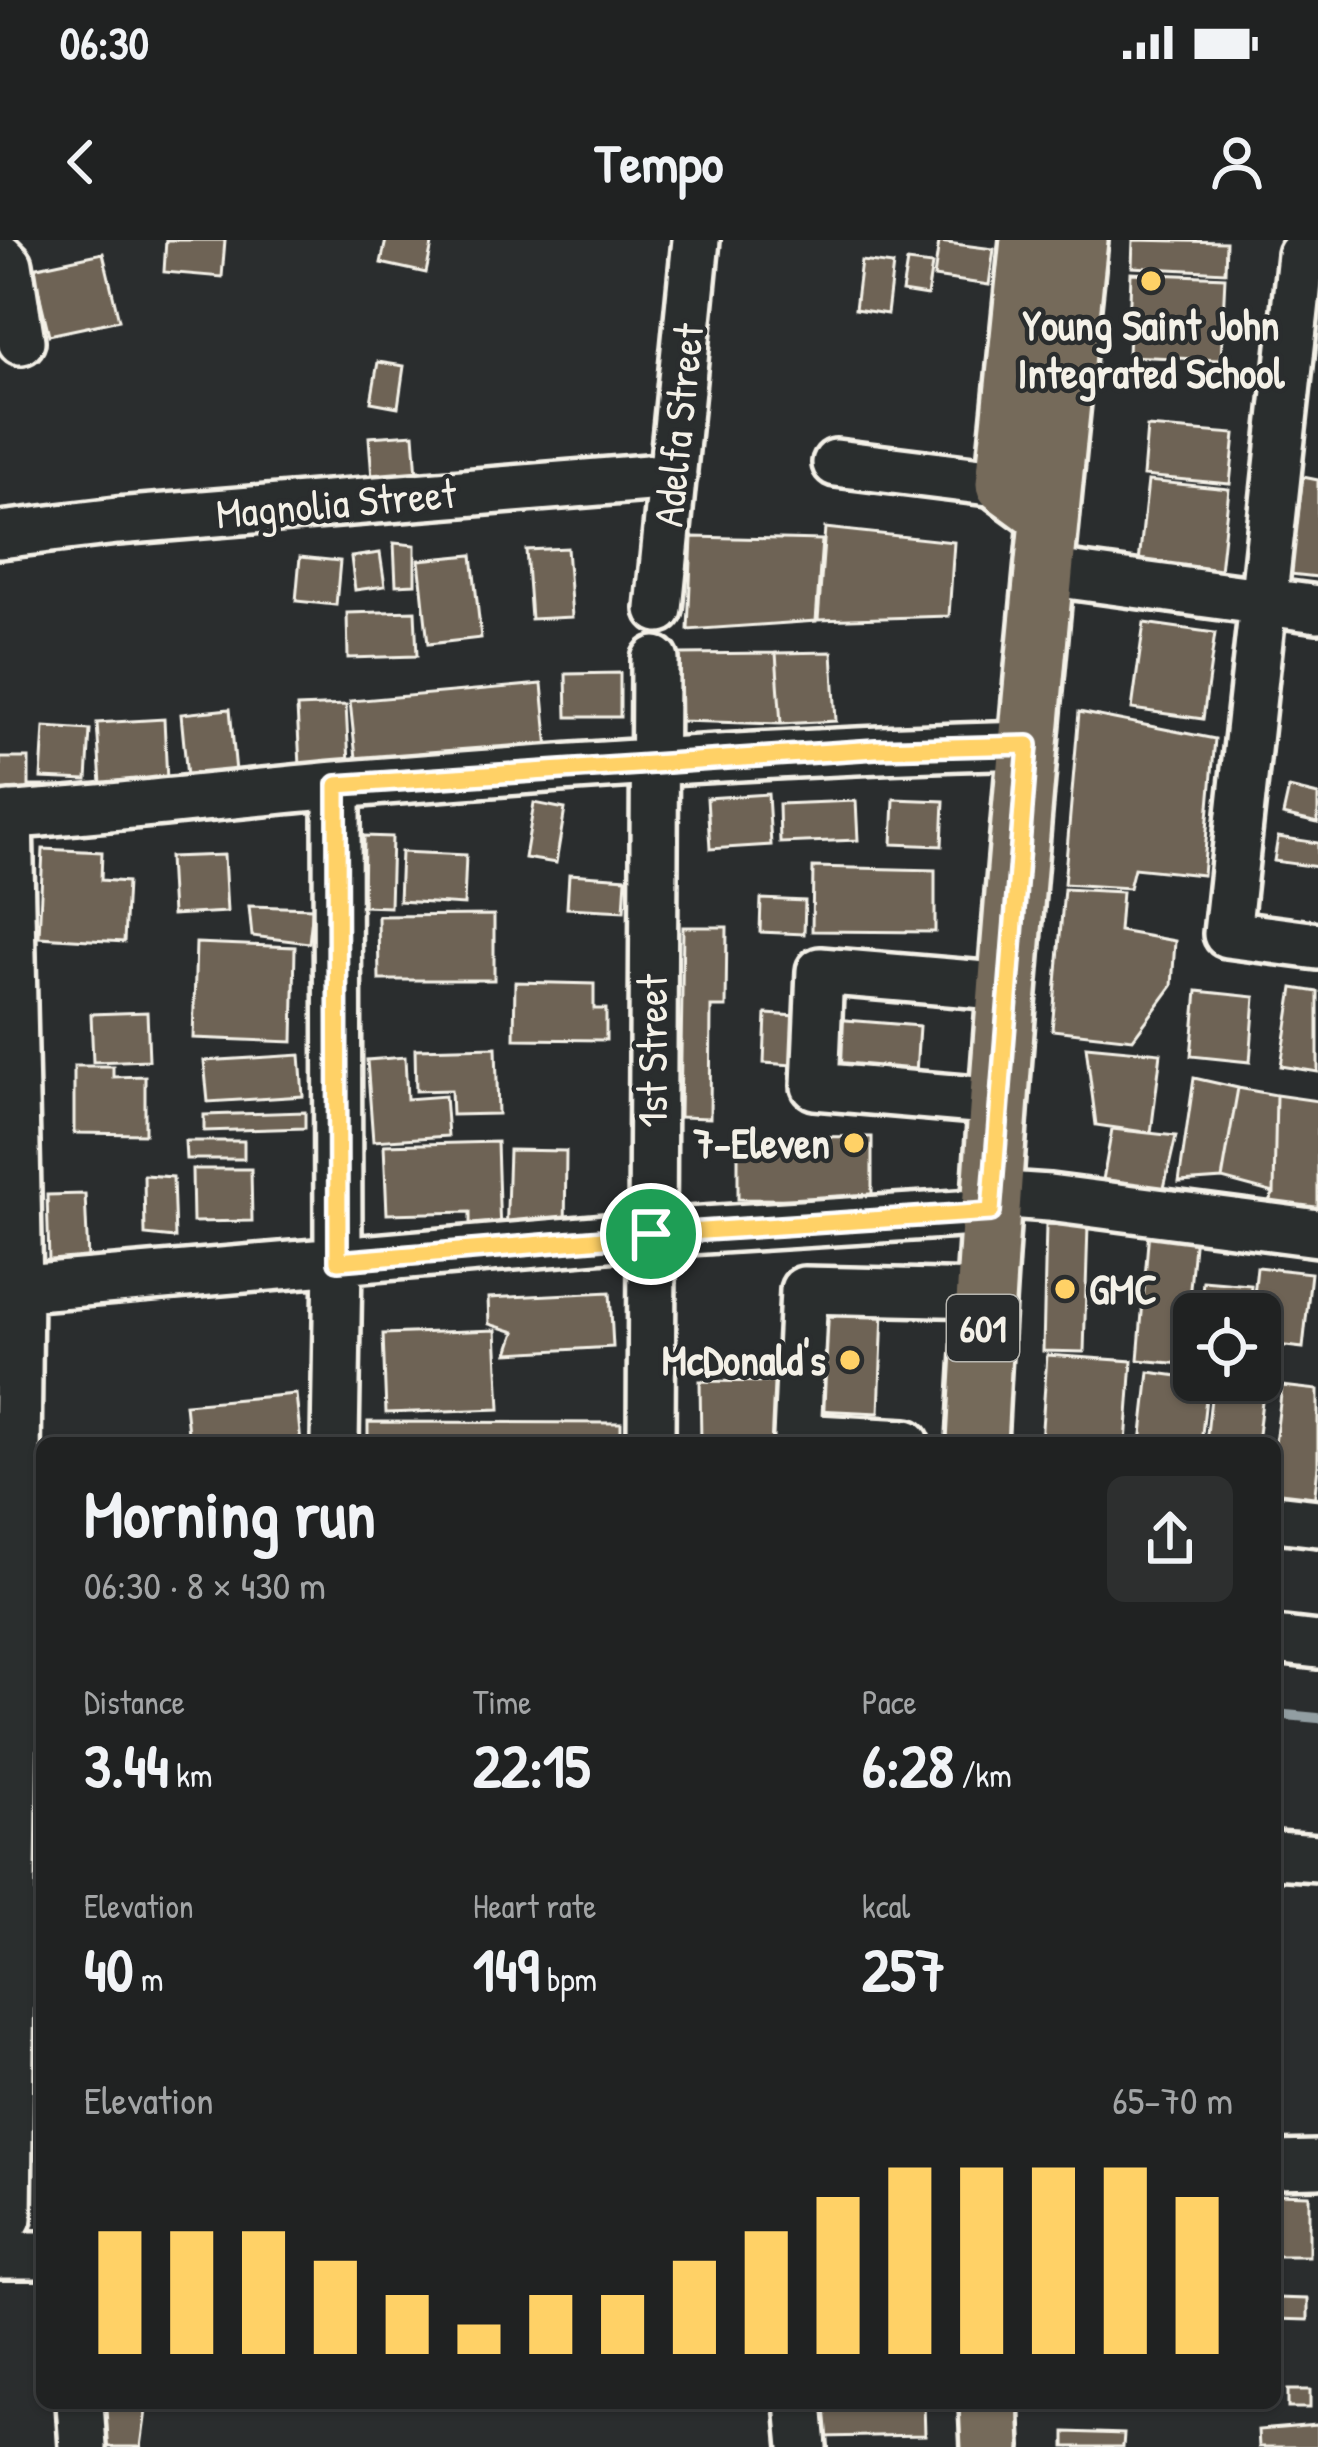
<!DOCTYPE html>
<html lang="en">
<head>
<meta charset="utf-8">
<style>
	body { margin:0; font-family:"Patrick Hand",sans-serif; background:#2d2f2f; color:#f1f3f6; height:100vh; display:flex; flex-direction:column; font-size:45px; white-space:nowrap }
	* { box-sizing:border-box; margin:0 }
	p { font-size:39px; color:#a2a4a5 }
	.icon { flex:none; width:66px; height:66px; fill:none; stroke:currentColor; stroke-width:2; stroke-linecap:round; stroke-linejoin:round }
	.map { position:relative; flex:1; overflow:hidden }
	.panel { position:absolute; left:36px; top:1197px; width:1245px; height:972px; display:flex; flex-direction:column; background:#202222; border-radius:18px; box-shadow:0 3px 9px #0004,0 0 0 3px #3d3f40 }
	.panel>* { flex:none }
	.buttons { position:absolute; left:1173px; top:1053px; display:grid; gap:24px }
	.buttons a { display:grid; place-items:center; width:108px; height:108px; border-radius:18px; background:#202222; box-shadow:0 3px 9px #0004,0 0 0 3px #3d3f40; font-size:60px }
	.pin { position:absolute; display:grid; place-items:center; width:102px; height:102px; color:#fff; margin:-51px; border:6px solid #fff; border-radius:50%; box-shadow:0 3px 12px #0007 }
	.round { display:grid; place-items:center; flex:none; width:126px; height:126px; border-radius:18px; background:#2d2f2f }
	.overview { display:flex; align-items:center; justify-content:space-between; height:204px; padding:0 48px }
	h1 { font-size:66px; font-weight:700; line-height:90px }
	.figures { display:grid; grid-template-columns:repeat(3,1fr); gap:18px; height:204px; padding:12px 48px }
	.figures div { display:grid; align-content:center }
	.figures b { font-size:60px; font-weight:700 }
	.figures small { font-size:33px; font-weight:400 }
	.figures p { font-size:33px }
	.chart { height:336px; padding:24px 48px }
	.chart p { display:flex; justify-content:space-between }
	.chart svg { width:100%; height:216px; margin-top:12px; stroke:#ffd166; stroke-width:6 }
	.status { display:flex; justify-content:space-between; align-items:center; height:84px; padding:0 60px; background:#202222; direction:ltr }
	.status svg { height:33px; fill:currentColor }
	header { display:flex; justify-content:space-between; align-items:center; height:156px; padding:0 48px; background:#202222; font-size:54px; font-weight:700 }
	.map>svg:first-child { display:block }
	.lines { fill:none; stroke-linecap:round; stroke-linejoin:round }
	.stream { stroke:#929ea2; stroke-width:10 }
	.building { fill:#6e6455; stroke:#f4f1e8; stroke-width:3 }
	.minor-casing { stroke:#f4f1e8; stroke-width:54 }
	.major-casing { stroke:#f4f1e8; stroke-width:66 }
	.minor { stroke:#2a2d2e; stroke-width:45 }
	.major { stroke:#746a5a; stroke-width:57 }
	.route-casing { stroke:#fff; stroke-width:24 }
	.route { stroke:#ffd166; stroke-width:15 }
	.poi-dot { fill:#ffd166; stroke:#2a2d2e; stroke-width:4.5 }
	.labels { text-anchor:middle; stroke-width:9; stroke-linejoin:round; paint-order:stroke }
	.shield { fill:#2a2d2e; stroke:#b7b6b0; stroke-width:3 }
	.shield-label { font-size:39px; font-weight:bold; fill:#f4f1e8 }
	.poi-label { font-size:42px; font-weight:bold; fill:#f4f1e8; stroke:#2a2d2e; text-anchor:end }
	.street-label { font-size:42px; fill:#f4f1e8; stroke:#2a2d2e }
</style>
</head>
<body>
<div class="status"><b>06:30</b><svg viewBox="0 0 49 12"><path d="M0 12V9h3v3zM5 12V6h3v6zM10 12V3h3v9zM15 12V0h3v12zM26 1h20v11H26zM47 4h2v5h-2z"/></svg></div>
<header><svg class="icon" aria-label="back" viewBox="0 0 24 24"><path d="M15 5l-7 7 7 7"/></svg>Tempo<svg class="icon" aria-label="person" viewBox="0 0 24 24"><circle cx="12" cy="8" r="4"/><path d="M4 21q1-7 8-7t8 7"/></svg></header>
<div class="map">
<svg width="1318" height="2207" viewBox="0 0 1318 2207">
	<rect width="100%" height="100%" fill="#2a2d2e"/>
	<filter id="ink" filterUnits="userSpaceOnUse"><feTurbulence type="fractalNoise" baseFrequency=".00833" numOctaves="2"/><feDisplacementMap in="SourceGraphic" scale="24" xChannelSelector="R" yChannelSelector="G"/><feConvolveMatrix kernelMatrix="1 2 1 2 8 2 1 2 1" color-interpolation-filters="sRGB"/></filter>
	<g filter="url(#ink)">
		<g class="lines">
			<path class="stream" d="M1275 1474 1318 1478"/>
		</g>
		<path class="building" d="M166 0H225L222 37 164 32Z
			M386 0H433L426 33 381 23Z
			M1133 0 1226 2 1225 32 1132 27Z
			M939 2 994 9 989 45 934 37Z
			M103 13 119 80 49 95 33 28Z
			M861 21 893 25 887 74 855 69Z
			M907 22 932 25 927 56 902 52Z
			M1131 33 1225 37 1221 120 1128 116Z
			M378 122 404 126 398 167 371 162Z
			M1147 187 1235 194 1230 244 1143 236Z
			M414 194 417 236 372 239 369 197Z
			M1303 237 1318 240V337L1290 334Z
			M1148 241 1229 249 1220 331 1139 322Z
			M825 288 954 302 949 376 818 380Z
			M692 297 822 300 816 381 688 390Z
			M394 303 415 305V344L396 345Z
			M567 308 572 377 531 379 526 310Z
			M380 313 385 346 355 350 351 317Z
			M472 315 481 398 428 404 419 320Z
			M300 317 340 321 336 365 296 361Z
			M415 371 417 416 348 418 347 373Z
			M1144 383 1215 393 1203 479 1132 469Z
			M832 412 836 481 781 484 776 413Z
			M776 413 781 484 681 481 680 414Z
			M620 433V477H567L566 434Z
			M542 444 549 520 358 537 350 461Z
			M346 465 349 524 300 526 297 467Z
			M230 469 236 532 187 537 181 474Z
			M1079 472 1215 499 1203 635 1134 628 1129 648 1064 644Z
			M164 479 167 541 101 544 97 483Z
			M44 487 90 490 87 540 41 538Z
			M0 518H29V546H61V563L0 564Z
			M1289 548 1318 555V583L1283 575Z
			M768 554 771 605 710 609 707 558Z
			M894 559 944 561 942 606 892 604Z
			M856 561 858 600 780 603 779 564Z
			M534 563 565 569 556 623 525 618Z
			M364 596 392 597 390 667 363 666Z
			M1278 597 1318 603V627L1274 621Z
			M43 609 102 612 101 640 127 642 124 702 39 697Z
			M401 612 466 615 464 665 399 661Z
			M224 615 227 672 172 675 169 617Z
			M813 627 935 630V692L812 691Z
			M569 634 626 638 624 671 567 668Z
			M1064 649 1122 652 1119 691 1175 701 1172 746 1133 799 1052 790Z
			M761 659 805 661 804 694 760 692Z
			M249 666 313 668 309 703 252 696Z
			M494 675V740H379L378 676Z
			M683 687H727L726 767H711L710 878 680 877Z
			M196 703 295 707 293 802 193 798Z
			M515 742 594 744V769H606V800L514 799Z
			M1293 748 1318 752V832L1281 826Z
			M1197 751 1255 757 1250 822 1191 816Z
			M147 772 149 820 93 822 91 774Z
			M766 774 811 777 808 826 764 823Z
			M821 778 919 786 916 834 817 826Z
			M1086 806 1161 813 1151 893 1096 885Z
			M496 807 498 874 452 875 451 850 416 851 415 809Z
			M300 815 303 856 208 862 204 821Z
			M405 817 407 859 445 856 448 896 373 901 367 820Z
			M74 826H113V837L145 836V894L74 893Z
			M1194 838 1238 848 1222 939 1179 942Z
			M1238 848 1276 855 1274 953 1222 939Z
			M1276 855 1318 861V971L1266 965 1274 953Z
			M305 872V888L204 891V875Z
			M1112 889 1176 896 1164 948 1103 940Z
			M738 896 872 897V960L738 959Z
			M185 901H244V919H186Z
			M497 902 500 995 470 996V972L387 974 384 905Z
			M509 910 566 911 565 997 506 999Z
			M192 929H251L252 981 193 982Z
			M144 935 173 937 175 998 145 995Z
			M85 954 88 1020 49 1021 47 955Z
			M1046 984 1088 986 1084 1112 1043 1111Z
			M1149 990 1195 994 1183 1124 1138 1120Z
			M1257 1027 1311 1033 1303 1108 1260 1103V1074H1252Z
			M1203 1041 1251 1045 1249 1074H1200Z
			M610 1052 613 1107 508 1113 515 1092 489 1084 488 1058Z
			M820 1068 883 1071 879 1173 816 1170Z
			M496 1090 500 1169 386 1173 383 1094Z
			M1047 1115 1132 1121 1126 1203H1041Z
			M1149 1132 1208 1140 1201 1203H1141Z
			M1213 1140 1264 1144 1257 1203H1206Z
			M700 1141 779 1142 777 1203H701Z
			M1282 1146 1318 1150V1226L1314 1263 1275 1258V1204Z
			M296 1154 301 1203H189L185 1164Z
			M368 1182 621 1183V1203H368Z
			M1275 1954 1309 1955V2016H1275Z
			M1275 2058 1308 2059V2080L1275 2079Z
			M1288 2150H1310V2168H1288Z
			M101 2163H147L141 2207H106Z
			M821 2163H924L925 2195 821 2197Z
			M1089 2163H1204V2166L1089 2165Z
			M1318 2185V2207H1259L1258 2190Z
			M1065 2192 1124 2194 1123 2207H1065Z"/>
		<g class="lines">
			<g class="minor-casing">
				<path id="minor" d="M0 16 9 25 21 101
					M1318 18 1301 15 1227 694 1318 706
					M836 223 1005 244
					M0 295 117 281 673 236
					M1045 332 1318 369
					M659 369 696 0
					M0 576C112 569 224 555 336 545 566 526 797 511 1027 505
					M999 862 815 846 820 731 1008 747
					M992 954 1049 958 1318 993
					M0 1050 688 991 991 972
					M335 1203 338 1021 337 545
					M651 1203 655 420
					M906 1203 797 1197 804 1050 985 1054
					M1275 1278 1318 1283
					M1275 1400 1318 1405
					M1275 1615 1318 1618
					M1275 1925 1318 1924
					M8 1978 19 1048 9 575
					M0 2015H42
					M80 2163 83 2207
					M799 2163 803 2207"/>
			</g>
			<g class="major-casing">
				<path id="major" d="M1030 0 1005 244 1049 276
					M977 1203C998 801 1035 400 1078 0
					M989 2163 991 2207"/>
			</g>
			<use href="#minor" class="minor"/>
			<use href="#major" class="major"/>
		</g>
	</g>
	<g class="lines" filter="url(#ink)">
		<g class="route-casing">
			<path id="route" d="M1028 505 991 972 688 992 338 1021 337 545 876 509Z"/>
		</g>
		<use href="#route" class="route"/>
	</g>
	<g class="poi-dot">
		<circle cx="1151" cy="41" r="12"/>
		<circle cx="854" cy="903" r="12"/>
		<circle cx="1065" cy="1049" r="12"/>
		<circle cx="850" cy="1120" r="12"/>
	</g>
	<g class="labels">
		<rect class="shield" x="947" y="1055" width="72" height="66" rx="9"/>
		<g class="shield-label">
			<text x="983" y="1102">601</text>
		</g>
		<g class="poi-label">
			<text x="1151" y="100" text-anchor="middle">Young Saint John<tspan x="1151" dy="48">Integrated School</tspan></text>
			<text x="830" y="918">7-Eleven</text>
			<text x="1089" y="1064" text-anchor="start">GMC</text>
			<text x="826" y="1135">McDonald's</text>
		</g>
		<g class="street-label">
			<text transform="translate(678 185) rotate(-84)" y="15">Adelfa Street</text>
			<text transform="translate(336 263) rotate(-5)" y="15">Magnolia Street</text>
			<text transform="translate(652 811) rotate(-90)" y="15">1st Street</text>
		</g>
	</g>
</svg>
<div class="buttons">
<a><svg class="icon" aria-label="locate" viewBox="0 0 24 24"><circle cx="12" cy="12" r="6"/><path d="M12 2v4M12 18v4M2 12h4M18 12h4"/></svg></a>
</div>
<div class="pin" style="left:651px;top:994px;background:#1e9e55"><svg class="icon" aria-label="arrive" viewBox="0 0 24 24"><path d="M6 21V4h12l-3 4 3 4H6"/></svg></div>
<section class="panel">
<div class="overview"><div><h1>Morning run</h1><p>06:30 · 8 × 430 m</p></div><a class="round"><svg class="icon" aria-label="share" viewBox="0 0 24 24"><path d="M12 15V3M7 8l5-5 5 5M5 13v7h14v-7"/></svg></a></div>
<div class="figures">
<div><p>Distance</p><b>3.44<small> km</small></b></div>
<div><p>Time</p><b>22:15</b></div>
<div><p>Pace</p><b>6:28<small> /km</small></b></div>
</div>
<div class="figures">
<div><p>Elevation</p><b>40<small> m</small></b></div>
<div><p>Heart rate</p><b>149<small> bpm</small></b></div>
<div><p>kcal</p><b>257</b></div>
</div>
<div class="chart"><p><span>Elevation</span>65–70 m</p>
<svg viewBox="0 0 160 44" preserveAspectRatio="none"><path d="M5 44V19M15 44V19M25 44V19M35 44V25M45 44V32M55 44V38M65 44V32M75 44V32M85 44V25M95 44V19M105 44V12M115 44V6M125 44V6M135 44V6M145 44V6M155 44V12"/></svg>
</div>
</section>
</div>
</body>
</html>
